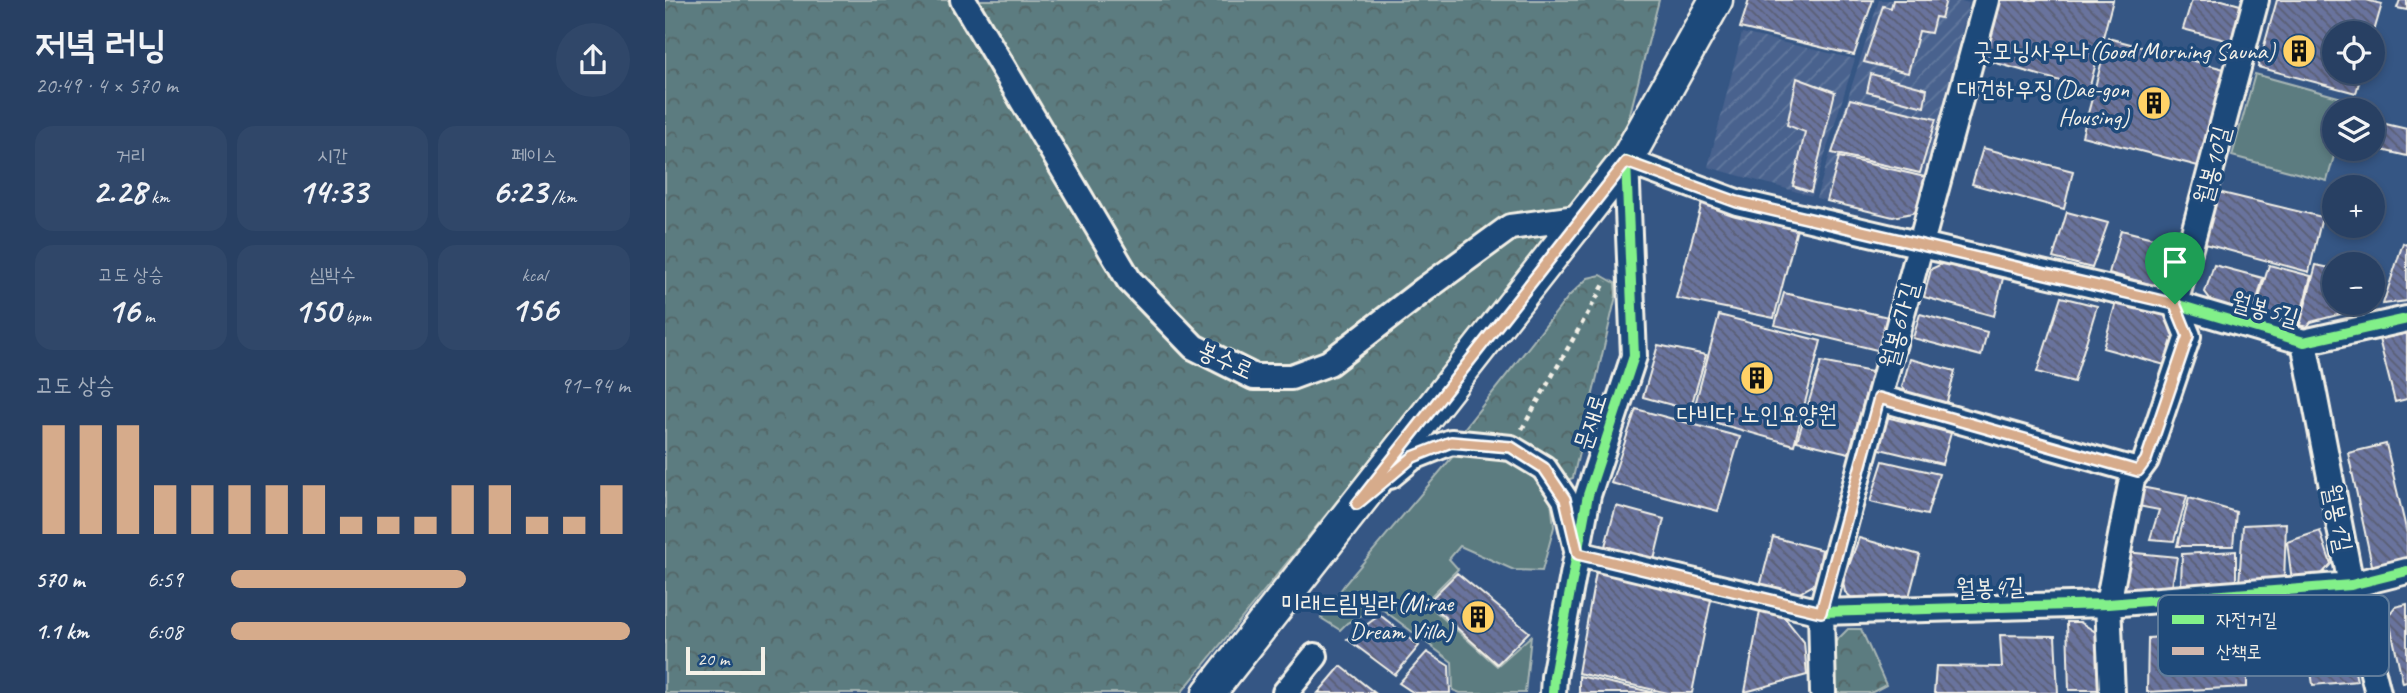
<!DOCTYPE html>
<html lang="ko">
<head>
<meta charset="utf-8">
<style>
	body { margin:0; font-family:Caveat,"Poor Story",sans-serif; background:#304769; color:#f1f3f6; height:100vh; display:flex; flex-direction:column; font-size:26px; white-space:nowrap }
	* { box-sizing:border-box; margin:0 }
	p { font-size:23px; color:#a5afbe }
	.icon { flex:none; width:38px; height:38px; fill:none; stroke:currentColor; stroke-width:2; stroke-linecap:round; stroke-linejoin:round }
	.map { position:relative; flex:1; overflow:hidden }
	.panel { display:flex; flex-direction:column; background:#284063; width:665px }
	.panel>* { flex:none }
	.controls { position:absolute; left:1657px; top:21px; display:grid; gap:14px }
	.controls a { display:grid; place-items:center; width:63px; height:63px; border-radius:50%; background:#284063; box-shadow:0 4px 10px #0003,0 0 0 2px #445978; font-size:35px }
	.scale { position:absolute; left:21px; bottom:18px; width:79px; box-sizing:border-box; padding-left:7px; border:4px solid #f4f1e8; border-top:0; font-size:19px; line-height:24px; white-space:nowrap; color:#f4f1e8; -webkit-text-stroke:5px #1f4a7a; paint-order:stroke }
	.pin { position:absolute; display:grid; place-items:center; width:60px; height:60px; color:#fff; margin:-72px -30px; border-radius:50% 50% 50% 0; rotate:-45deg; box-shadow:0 0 7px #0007 }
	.pin .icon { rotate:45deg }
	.round { display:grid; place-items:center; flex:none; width:74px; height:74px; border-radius:37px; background:#304769 }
	.overview { display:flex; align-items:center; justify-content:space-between; height:119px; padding:0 35px }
	h1 { font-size:38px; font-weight:700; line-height:52px }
	.metrics { display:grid; grid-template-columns:repeat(3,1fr); gap:10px; height:119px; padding:7px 35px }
	.metrics div { display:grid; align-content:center; border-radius:18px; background:#304769; text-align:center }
	.metrics b { font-size:35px; font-weight:700 }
	.metrics small { font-size:19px; font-weight:400 }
	.metrics p { font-size:19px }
	.chart { height:196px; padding:14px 35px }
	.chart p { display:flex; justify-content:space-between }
	.chart svg { width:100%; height:126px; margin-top:7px; stroke:#d6ab8b; stroke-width:6 }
	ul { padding:0 35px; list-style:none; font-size:23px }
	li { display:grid; grid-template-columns:112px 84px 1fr; align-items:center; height:52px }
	li i { height:18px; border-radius:9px; background:#d6ab8b }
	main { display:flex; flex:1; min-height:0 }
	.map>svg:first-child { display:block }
	.industrial { fill:url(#industrial-furrows) }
	.green { fill:#5c7c80; stroke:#a8b6b4; stroke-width:2 }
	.forest { fill:url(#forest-crowns); stroke:#a8b6b4; stroke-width:2 }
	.building { fill:url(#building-back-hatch); stroke:#f4f1e8; stroke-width:2 }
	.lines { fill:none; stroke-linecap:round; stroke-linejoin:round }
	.minor-casing { stroke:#f4f1e8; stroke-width:30 }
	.major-casing { stroke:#f4f1e8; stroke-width:37 }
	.path { stroke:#f4f1e8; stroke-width:4.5; stroke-dasharray:5 5; stroke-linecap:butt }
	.minor { stroke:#1f4a7a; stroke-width:24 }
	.major { stroke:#1f4a7a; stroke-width:32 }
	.quiet { stroke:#d1b7ad; stroke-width:9; stroke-dasharray:18 9; stroke-linecap:butt }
	.cycleway-casing { stroke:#1f4a7a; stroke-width:15 }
	.cycleway { stroke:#82f089; stroke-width:10 }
	.route-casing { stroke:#fff; stroke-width:14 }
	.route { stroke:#d6ab8b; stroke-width:9 }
	.labels { text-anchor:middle; stroke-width:7; stroke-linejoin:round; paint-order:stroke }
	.poi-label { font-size:24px; fill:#f4f1e8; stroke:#1f4a7a; text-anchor:end }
	.street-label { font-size:24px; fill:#f4f1e8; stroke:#1f4a7a }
	.key { fill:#1f4a7a; stroke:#5f7c9b; stroke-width:2 }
	.key-label { font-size:19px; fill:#f4f1e8 }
</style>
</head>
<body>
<main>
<section class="panel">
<div class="overview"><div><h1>저녁 러닝</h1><p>20:49 · 4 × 570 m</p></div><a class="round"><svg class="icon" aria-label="share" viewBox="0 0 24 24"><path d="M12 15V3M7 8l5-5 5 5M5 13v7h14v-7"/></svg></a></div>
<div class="metrics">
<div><p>거리</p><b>2.28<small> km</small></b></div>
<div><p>시간</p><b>14:33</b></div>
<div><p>페이스</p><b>6:23<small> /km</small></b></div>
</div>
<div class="metrics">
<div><p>고도 상승</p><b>16<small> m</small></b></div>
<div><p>심박수</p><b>150<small> bpm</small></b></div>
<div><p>kcal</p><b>156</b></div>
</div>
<div class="chart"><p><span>고도 상승</span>91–94 m</p>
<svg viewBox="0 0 160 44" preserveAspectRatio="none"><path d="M5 44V6M15 44V6M25 44V6M35 44V27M45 44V27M55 44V27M65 44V27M75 44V27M85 44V38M95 44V38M105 44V38M115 44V27M125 44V27M135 44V38M145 44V38M155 44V27"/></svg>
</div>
<ul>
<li><b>570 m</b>6:59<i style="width:59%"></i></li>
<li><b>1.1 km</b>6:08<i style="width:100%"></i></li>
</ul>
</section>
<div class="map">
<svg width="1742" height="693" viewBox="0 0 1742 693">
	<defs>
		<pattern id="industrial-furrows" width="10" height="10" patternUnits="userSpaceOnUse" patternTransform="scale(1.75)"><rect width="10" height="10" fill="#48628e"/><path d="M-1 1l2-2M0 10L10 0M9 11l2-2" fill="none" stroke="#63799e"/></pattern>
		<pattern id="forest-crowns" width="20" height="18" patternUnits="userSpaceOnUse" patternTransform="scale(1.75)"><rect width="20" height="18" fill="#5c7c80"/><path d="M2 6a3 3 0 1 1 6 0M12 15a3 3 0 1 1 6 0" fill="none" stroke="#536566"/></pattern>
		<pattern id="building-back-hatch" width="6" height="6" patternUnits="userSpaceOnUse" patternTransform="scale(1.75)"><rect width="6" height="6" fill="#69739d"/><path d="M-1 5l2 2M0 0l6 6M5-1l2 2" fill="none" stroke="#595e72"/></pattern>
	</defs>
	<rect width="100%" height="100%" fill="#355684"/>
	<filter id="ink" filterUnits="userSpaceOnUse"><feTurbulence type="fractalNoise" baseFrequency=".0143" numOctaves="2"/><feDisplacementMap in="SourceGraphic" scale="14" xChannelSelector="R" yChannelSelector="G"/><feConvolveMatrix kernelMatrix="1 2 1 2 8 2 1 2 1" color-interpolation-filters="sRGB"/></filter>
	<g filter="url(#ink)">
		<path class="industrial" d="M1214 0H1293L1304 3 1252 212 1228 217 1151 198Z
			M1077 33 1190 59 1147 196 1043 167Z"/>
		<path class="green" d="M1590 74 1684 100 1681 110H1670L1671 149 1662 181 1567 156Z
			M789 455H830L870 471 885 492 889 527 877 571 849 570 795 546 784 559 793 569 760 602 832 666 866 636 860 693H795L788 690 787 662 713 606 682 623 675 630 656 618 680 584Z"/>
		<path class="forest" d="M0 0H994L955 153 516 693H0Z
			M936 275 950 283 951 296 908 478 902 480 867 444 831 432 795 434 904 296 923 278Z
			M1183 629H1196L1221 685 1206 693H1165L1168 644Z"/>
		<path class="building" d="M1084 0H1208L1189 55 1075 28Z
			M1228 0H1281L1276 18 1270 17 1266 33 1254 31 1243 73 1199 62 1218 6 1226 8Z
			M1321 0H1448L1424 89 1306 56Z
			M1527 0H1557L1579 6 1568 42 1518 29Z
			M1612 0H1701L1717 4 1708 35V33H1670V72H1697L1691 93 1593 67Z
			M1735 0H1742V10L1732 8Z
			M1443 38 1559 69 1537 167 1417 136Z
			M1206 74 1262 89 1259 107 1202 92Z
			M1132 78 1170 92 1146 192 1128 186 1140 132 1122 125Z
			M1185 99 1271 119 1255 173 1167 153Z
			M1708 121 1742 129V156L1708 148Z
			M1318 148 1408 171 1399 209 1307 184Z
			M1174 157 1260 177 1252 212 1228 217 1162 201Z
			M1553 192 1657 217 1644 272 1540 244Z
			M1037 203 1133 225 1109 318 1011 298Z
			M1402 212 1443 223 1427 268 1388 258Z
			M1456 230 1516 245 1508 275 1488 285 1444 273Z
			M1738 243 1742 245V301L1718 304Z
			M1279 263 1338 278 1329 316 1259 297 1266 269Z
			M1549 265 1598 278 1588 315 1549 304 1540 292Z
			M1604 265 1646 276 1633 325 1590 312Z
			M1651 265 1670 269V303H1687L1684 312 1646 322 1642 327 1635 325Z
			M1119 293 1223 317 1216 351 1110 325Z
			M1396 297 1432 306 1409 382 1372 372Z
			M1451 302 1503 315 1509 336 1500 365 1438 348Z
			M1255 314 1322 332 1316 356 1248 338Z
			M1054 315 1156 341 1129 445 1027 416Z
			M1742 333V399L1730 402 1714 339Z
			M993 345 1041 355 1025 410 978 397Z
			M1245 359 1290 371 1280 409 1248 400 1237 387Z
			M1156 362 1207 372 1184 453 1132 441Z
			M971 409 1075 437 1053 511 946 483Z
			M1221 417 1286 433 1277 464 1211 448Z
			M1721 444 1742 533V567L1718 573 1707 565 1683 453Z
			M1218 461 1274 474 1262 515 1205 502Z
			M1476 487 1522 496 1509 541 1485 539 1494 510 1468 505Z
			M1524 498 1571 512 1568 546H1512Z
			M951 506 999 519 989 560 940 546Z
			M1621 523 1619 582 1574 584 1578 525Z
			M1655 531 1666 564 1652 579 1627 581 1622 542Z
			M1108 537 1157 550 1150 584 1129 596 1095 587Z
			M1194 538 1255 555 1244 597 1188 599 1180 592 1178 582Z
			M1571 551V586L1516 589 1517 554Z
			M1460 552 1512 557 1506 592 1463 595 1454 586Z
			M931 572 1047 595 1027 693H1003L913 673Z
			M792 573 864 632 832 664 763 602Z
			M1742 604V682L1738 683 1723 616 1730 607Z
			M1657 610 1679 620 1692 681 1648 685 1644 658 1603 660 1601 612Z
			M1095 611 1119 617 1139 642 1142 675 1080 692Z
			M715 615 754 646 730 675 682 639Z
			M1402 622H1415L1432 633 1434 690H1404Z
			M1582 632V687L1482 692 1483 638Z
			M1335 635 1390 636 1393 693H1269L1271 666 1337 667Z
			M762 652 784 666 785 693H749L734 683Z
			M676 666 710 693H653Z
			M914 676 991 693H914Z"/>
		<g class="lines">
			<g class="minor-casing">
				<path id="minor" d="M298 0 464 280 529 347 589 377H626L664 363 760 289 845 227 919 217
					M1639 342 1686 585 1713 693
					M1214 398 1473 471
					M725 476 748 457 786 442 846 448 879 468 900 499 913 554 1156 612 1443 604 1686 585 1742 571
					M620 693 650 656
					M888 693 889 677 923 495 969 356 961 161 1072 202 1510 304 1639 342 1742 319
					M1158 693 1156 612 1322 0
					M1447 693 1443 604 1467 479 1481 460 1523 336 1510 304 1591 0"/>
			</g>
			<g class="major-casing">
				<path id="major" d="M544 693 961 161 1051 0"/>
			</g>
			<path class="path" d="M857 429 941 281"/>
			<use href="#minor" class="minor"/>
			<use href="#major" class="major"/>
			<path class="quiet" d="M1214 398 1473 471"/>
			<g class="cycleway-casing">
				<path id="cycleway" d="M692 504 748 457 786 442 846 448 879 468 900 499 913 554 1156 612 1443 604 1686 585 1742 571
					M888 693 889 677 923 495 969 356 961 161 1072 202 1510 304 1639 342 1742 319"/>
			</g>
			<use href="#cycleway" class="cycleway"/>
		</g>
	</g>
	<g class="lines" filter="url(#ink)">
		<g class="route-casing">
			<path id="route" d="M961 162 1072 202 1510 304 1523 336 1481 460 1473 471 1214 398 1156 612 913 554 900 499 879 468 846 447 786 442 748 457 692 504Z"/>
		</g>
		<use href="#route" class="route"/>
	</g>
	<defs>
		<g id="building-disc" transform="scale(1.75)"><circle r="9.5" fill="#ffd166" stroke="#1f4a7a"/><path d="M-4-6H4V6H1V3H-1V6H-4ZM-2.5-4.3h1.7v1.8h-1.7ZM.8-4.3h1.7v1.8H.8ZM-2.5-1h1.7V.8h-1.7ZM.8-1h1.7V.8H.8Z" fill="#111"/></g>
	</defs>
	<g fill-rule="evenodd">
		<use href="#building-disc" x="1634" y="51"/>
		<use href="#building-disc" x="1489" y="103"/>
		<use href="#building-disc" x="1092" y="378"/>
		<use href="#building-disc" x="813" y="617"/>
	</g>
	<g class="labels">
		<g class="poi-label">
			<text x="1610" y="59">굿모닝사우나(Good Morning Sauna)</text>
			<text x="1464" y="97">대건하우징(Dae-gon<tspan x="1464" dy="28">Housing)</tspan></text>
			<text x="1092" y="422" text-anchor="middle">다비다 노인요양원</text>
			<text x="788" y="611">미래드림빌라(Mirae<tspan x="788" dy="28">Dream Villa)</tspan></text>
		</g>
		<g class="street-label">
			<text transform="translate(1547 165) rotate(-75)" y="8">월봉10길</text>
			<text transform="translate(1600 309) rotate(16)" y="8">월봉5길</text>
			<text transform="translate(1234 325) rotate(-75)" y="8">월봉6가길</text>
			<text transform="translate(561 360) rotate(25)" y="8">봉수로</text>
			<text transform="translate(925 422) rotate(-72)" y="8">문재로</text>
			<text transform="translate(1673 518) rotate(79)" y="8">월봉1길</text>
			<text transform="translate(1325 587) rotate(-2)" y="8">월봉4길</text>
		</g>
	</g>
	<rect x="1493" y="595" width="231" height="81" rx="10" class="key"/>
	<rect x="1507" y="615" width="32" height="9" fill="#82f089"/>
	<rect x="1507" y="647" width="32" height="8" fill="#d1b7ad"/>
	<g class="key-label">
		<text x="1551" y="626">자전거길</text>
		<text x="1551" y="658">산책로</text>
	</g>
</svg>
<div class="controls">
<a><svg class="icon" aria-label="locate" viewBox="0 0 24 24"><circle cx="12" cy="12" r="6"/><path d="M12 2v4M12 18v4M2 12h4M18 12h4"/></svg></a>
<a><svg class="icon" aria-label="layers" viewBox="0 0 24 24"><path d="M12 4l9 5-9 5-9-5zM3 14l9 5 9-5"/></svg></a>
<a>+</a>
<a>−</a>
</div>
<div class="scale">20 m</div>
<div class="pin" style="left:1510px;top:304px;background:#1e9e55"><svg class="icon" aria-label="arrive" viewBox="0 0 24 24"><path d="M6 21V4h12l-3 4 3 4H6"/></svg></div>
</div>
</main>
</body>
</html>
